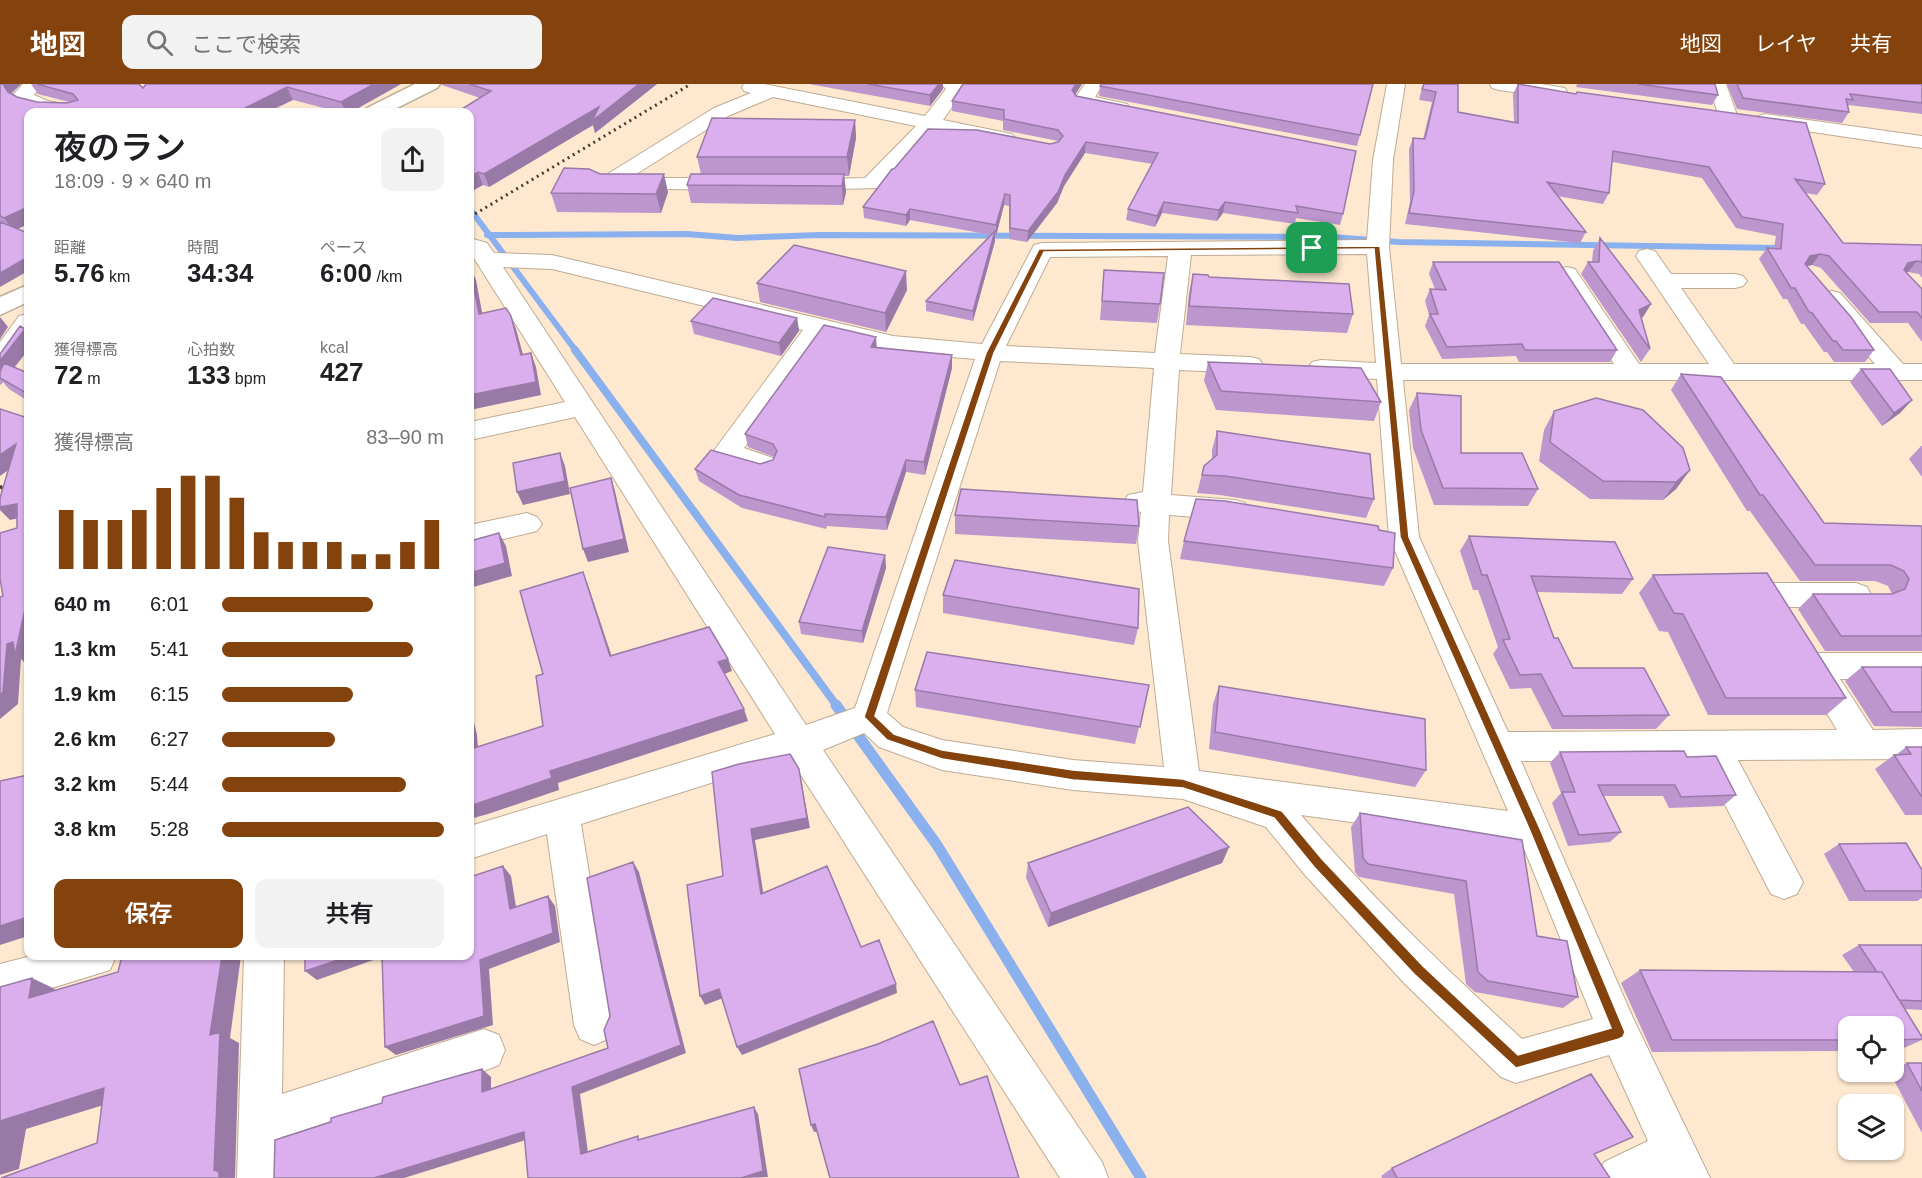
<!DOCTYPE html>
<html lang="ja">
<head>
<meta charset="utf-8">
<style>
	body { margin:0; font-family:Arial,"Noto Sans JP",sans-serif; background:#f2f2f2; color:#202124; height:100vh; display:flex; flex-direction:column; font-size:22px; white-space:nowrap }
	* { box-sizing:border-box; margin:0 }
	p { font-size:20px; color:#757577 }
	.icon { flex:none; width:33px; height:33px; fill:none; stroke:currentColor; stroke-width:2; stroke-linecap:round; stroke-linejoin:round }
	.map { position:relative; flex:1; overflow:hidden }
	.sheet { position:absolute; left:24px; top:24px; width:450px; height:852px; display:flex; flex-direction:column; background:#fff; border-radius:12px; box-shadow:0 2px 4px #0004 }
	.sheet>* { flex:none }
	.tools { position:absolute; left:1838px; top:932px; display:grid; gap:12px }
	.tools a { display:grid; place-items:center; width:66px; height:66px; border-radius:12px; background:#fff; box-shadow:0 2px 4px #0004; font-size:30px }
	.pin { position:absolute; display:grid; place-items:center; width:51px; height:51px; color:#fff; margin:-26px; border-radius:12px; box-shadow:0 3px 9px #0006 }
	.round { display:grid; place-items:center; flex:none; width:63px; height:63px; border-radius:12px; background:#f2f2f2 }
	.headline { display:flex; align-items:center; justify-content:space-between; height:102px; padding:0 30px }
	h1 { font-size:33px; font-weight:600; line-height:45px }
	.stats { display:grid; grid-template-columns:repeat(3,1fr); gap:9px; height:102px; padding:6px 30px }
	.stats div { display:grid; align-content:center }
	.stats b { font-size:26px; font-weight:600 }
	.stats small { font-size:16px; font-weight:400 }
	.stats p { font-size:16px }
	.chart { height:168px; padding:12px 30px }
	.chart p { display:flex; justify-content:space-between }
	.chart svg { width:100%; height:108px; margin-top:6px; stroke:#84430d; stroke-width:6 }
	.action { display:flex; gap:12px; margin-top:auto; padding:12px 30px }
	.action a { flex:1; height:69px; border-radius:12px; background:#84430d; color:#fff; font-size:24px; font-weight:600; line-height:69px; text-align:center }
	.action a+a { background:#f2f2f2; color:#202124 }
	ul { padding:0 30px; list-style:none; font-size:20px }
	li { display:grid; grid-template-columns:96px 72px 1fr; align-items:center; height:45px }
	li i { height:15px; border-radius:8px; background:#84430d }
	header { display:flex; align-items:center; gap:36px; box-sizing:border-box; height:84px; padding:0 30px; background:#84430d; color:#fff }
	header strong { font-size:28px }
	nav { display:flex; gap:33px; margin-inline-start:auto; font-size:21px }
	.search { width:420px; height:54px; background:#f2f2f2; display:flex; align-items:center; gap:15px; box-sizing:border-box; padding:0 21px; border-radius:12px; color:#757577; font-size:22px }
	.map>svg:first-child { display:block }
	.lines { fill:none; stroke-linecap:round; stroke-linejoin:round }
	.stream-far2 { stroke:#8ab0ed; stroke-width:6 }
	.stream-far1 { stroke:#8ab0ed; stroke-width:8 }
	.stream { stroke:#8ab0ed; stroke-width:11 }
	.minor-casing { stroke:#beab93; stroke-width:2 }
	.major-casing { stroke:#beab93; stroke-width:3 }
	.minor { fill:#fff; fill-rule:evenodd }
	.major { fill:#fff; fill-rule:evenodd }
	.rail-far1 { stroke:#473d32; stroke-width:3; stroke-dasharray:2 4; stroke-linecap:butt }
	.rail { stroke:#473d32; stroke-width:4; stroke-dasharray:3 5; stroke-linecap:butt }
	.wall { fill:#bc96cd }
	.shaded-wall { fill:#997aa7 }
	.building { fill:#dbafee; stroke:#997aa7; stroke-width:1.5 }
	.route { fill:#84430d; stroke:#fff; stroke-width:1.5; fill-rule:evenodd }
</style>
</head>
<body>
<header>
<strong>地図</strong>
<div class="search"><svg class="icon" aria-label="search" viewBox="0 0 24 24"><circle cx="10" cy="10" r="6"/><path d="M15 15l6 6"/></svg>ここで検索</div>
<nav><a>地図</a><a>レイヤ</a><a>共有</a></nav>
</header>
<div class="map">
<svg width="1922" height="1094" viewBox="0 0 1922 1094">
	<rect width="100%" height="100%" fill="#fee9d0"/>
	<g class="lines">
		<path class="stream-far2" d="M470 125 576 267
			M487 151 687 150 737 154 820 151 1332 153 1398 158 1786 164"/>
		<path class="stream-far1" d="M575 266 837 622"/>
		<path class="stream" d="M836 621 937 761 1141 1094"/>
		<g class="minor-casing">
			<path id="minor" d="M23 0H43L34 11 48 17 81 24 84 28C63 30 27 32 12 12Z
				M744 0H764L925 32 946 5 941 0H964L966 3 943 36 1012 50 1015 54 1012 58 1005 60 934 46 878 104 803 106 796 104 792 100 796 96 865 94 916 42 773 13 728 32 630 94H730L737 96 741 100 737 104 730 106 598 104 594 100 598 96 714 24 751 9 744 7 742 3Z
				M1085 0H1103L1095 13 1127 20 1130 24 1127 28 1120 30 1076 21 1073 17Z
				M1387 0H1405L1393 76 1389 163 1401 280H1614L1555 190 1559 185 1567 183 1575 185 1639 280H1709L1636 172 1639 167 1647 165 1655 167 1671 190H1735L1743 192 1747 197 1743 202 1735 204H1681L1734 280H1875L1820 214 1824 209 1832 207 1840 209 1903 280H1922V296H1403L1419 453 1508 648 1837 646 1800 585 1799 582 1804 573 1815 569H1922V595H1840L1873 646 1922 645V675L1738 676 1803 798 1797 810 1784 815 1771 810 1702 676 1521 677 1633 934 1710 1094H1598L1604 1078 1648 1057 1609 971 1516 999 1501 993 1405 900 1305 791 1266 743 1183 715 1073 706 942 686 879 663 864 649 823 666 1102 1078 1108 1094H1060L790 674 581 740 614 941 608 955 594 961 580 955 574 941 547 750 470 775V742L775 650 575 333 470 356V338L565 318 470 168V154L487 159 494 169 552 171 893 252 982 260 1034 161 1042 159 1367 156 1373 76ZM1367 170 1376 279 1321 276 1312 278 1308 284 1312 290 1321 292 1377 295 1389 453 1508 727 1199 687 1168 457 1169 431 1235 436 1245 433 1249 426 1245 419 1235 416 1171 411 1179 286 1250 289 1259 287 1263 281 1259 275 1250 273 1180 270 1191 171ZM1168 172 1155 269 1006 262 1050 173ZM503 183 552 185 803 246 713 368 717 375 763 391 773 388 777 381 773 374 744 364 825 251 893 268 975 275 855 624 806 641ZM1000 277 1154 284 1143 408 1128 411 1124 418 1128 425 1141 428 1138 457 1164 683 1073 676 942 656 903 643 887 629ZM1301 731 1523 762 1593 935 1522 955C1445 884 1369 811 1301 731Z
				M1490 0H1541L1565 4 1567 8 1565 12 1558 14 1499 6 1492 4Z
				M1708 0H1726L1737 31 1734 35H1720Z
				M1765 30 1922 52V64L1758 40 1755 36 1758 32Z
				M28 230V253L9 281 0 283V258L19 232Z
				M527 429 537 433 542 440 537 447 470 463V441Z
				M1770 499H1856L1867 503 1871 511 1867 519 1856 523H1770L1759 519 1755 511 1759 503Z
				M31 872H116L110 886 0 920V880Z
				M244 872H284L282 1010 484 945 499 951 505 966 499 981 484 987 282 1053 281 1094H237Z"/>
		</g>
		<g class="major-casing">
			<path id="major" d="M415 0H440L437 4 389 28H364L367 24Z
				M28 201V218L0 231V213Z"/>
		</g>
		<use href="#minor" class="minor"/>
		<use href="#major" class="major"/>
		<path class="rail-far1" d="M470 133 691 0"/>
		<path class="rail" d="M0 404 28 387"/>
	</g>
	<path class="wall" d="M0 0H21L11 10 17 13 37 18H69L38 10 31 0H139L143 4 401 0 351 28H339L293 16 28 28 18 145 0 203Z
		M441 0H657L595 49 593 41 489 103 483 101 470 108 480 14 442 1Z
		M809 0H943V5L930 22Z
		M1082 0 1075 11 1076 12 1343 130 1340 141 1296 134 1295 140 1223 129 1217 137 1162 129 1155 143 1126 136 1128 125 1153 80 1085 69 1064 102 1057 119 1027 158 1009 155V122L1004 121 996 152H995V157L973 237 926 227V217L991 151 910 136 906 142 864 134 863 123 894 85 1050 60 1059 58 1058 57 1003 46V37L952 27V17Z
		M1423 0H1458V28L1514 38 1513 10 1518 0 1825 100 1817 111 1806 109 1843 159 1922 161V194L1919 190 1908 188 1906 189 1922 205V258L1908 239H1870L1821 184 1812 181 1807 182 1874 266 1865 278H1834L1827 268H1824L1804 240H1801L1787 215H1783L1759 175 1767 164H1774L1776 152 1736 144 1702 94 1612 78 1609 109 1603 120 1557 112 1586 148 1580 159 1405 140 1410 118 1409 65 1413 54 1423 55 1432 18 1419 16Z
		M1577 0H1715L1718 11 1712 21 1576 3Z
		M1727 0H1922V30L1849 21 1848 23 1849 28 1842 39 1737 25Z
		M1100 2 1360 51 1357 62 1099 12Z
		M855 36 856 54 849 92H844L846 108 843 121 691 119 687 101 701 90 697 73Z
		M600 90 668 108 661 129 557 128 551 109Z
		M1600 154 1651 220 1643 233 1641 234 1650 265 1641 278 1581 190 1588 178H1592L1593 167Z
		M1433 178 1617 266 1610 278H1519L1516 272 1442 275 1425 242 1429 231 1425 217 1430 205H1435L1429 190Z
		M1104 186 1160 220 1157 239 1100 236Z
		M1193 190 1209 193 1353 230 1347 249 1186 241 1189 209Z
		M757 199 907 206 886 248 760 218Z
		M797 234 799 247 781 272 694 250 691 237Z
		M25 245 28 249V266L15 283 28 289V317L9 305 3 298 1 301 0 300V270Z
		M877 263 952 271V284L925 391 906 388 887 446 827 442 826 445 742 424 699 397 695 385 760 380 773 376 774 373 748 363 745 350Z
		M1208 278 1381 318 1374 337 1216 326 1204 297Z
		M1861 285 1912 316 1900 329 1882 342 1850 298Z
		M1681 290 1824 439 1922 442V567H1825L1798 525 1813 510H1892L1888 502 1875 497H1800L1750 427H1747L1671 306Z
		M1417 309 1461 369 1538 405 1528 422 1434 421 1413 364 1409 326Z
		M1554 327 1690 386 1676 405 1663 416 1590 415 1539 377 1544 346Z
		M1217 347 1374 415 1366 434 1220 411 1197 409 1204 382 1212 375V366Z
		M1921 362H1922V393L1909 375Z
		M955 431 1139 442 1136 460 955 450Z
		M1379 446 1393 484 1384 502 1180 475 1184 457Z
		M1469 452 1633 495 1622 510 1537 508 1554 554 1573 584 1669 631 1656 645H1552L1531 604 1510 605 1493 570 1498 563 1478 506H1473L1460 467Z
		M885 471 886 484 863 559 801 550 799 538Z
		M1653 491 1846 614 1826 631H1708L1668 548 1659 547 1639 509Z
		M943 511 1138 544 1134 561 943 529Z
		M1862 583H1922V643L1874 642 1845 597Z
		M1149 601 1135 660 916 623 915 606Z
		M1219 602 1426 686 1415 703 1209 665 1213 620Z
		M1906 663H1922V731H1905L1875 685 1894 671H1896Z
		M1560 668 1687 673 1736 711 1723 722 1669 724 1663 712H1604L1621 748 1610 758 1568 762 1552 719 1561 709 1550 679Z
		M1360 729 1522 756 1537 852 1578 913 1563 924 1475 908 1466 900 1454 810 1359 793 1355 788 1351 743Z
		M1839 760 1922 786V814L1917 817H1849L1824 770Z
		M1229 763 1222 779 1048 843 1026 794 1028 779Z
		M1859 861H1922V926L1905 925 1922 953V956L1897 967H1893V942H1848V967L1652 968 1621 899 1640 886 1854 888 1842 871Z
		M1907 979H1922V1049L1889 987H1893V985Z
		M1594 1071 1610 1094H1382L1381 1092 1392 1084Z"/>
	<path class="shaded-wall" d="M3 0H21L10 10Z
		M374 0H401L351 28H346L341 18Z
		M639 0H657L595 49 593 41 489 103 484 90Z
		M939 0H943V5L930 22V11Z
		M1076 0H1082L1071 17 1072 6Z
		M287 3 293 16 268 28H237Z
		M855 36 856 54 849 92 847 73Z
		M1086 58 1085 69 1064 102 1057 119 1027 158 1028 147Z
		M478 88 483 101 470 108V93Z
		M664 90 668 108 661 129 656 110Z
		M844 90 846 108 843 121 842 102Z
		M1005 110 1004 121 996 152V141Z
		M1164 118 1162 129 1155 143 1157 132Z
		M1225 118 1223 129 1217 137 1219 126Z
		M28 123V140L14 147 4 134Z
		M910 125V136L906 142V131Z
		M995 147V157L973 237V227Z
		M1820 170 1812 181 1802 183 1810 172Z
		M28 173V187L0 203V189Z
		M1917 177 1908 188 1899 191 1908 179Z
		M470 182 476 196 485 244 479 230Z
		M906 187 907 206 886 248 885 229Z
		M1651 220 1643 233 1631 239 1639 226Z
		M511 232 516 245 527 285 521 271Z
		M0 233 8 243 0 255Z
		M797 234 799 247 781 272 779 259Z
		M25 245 28 249V266L4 296 0 294V277Z
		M876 253 877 266 871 263Z
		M531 269 536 283 541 311 470 326V311Z
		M952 271V284L925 391 924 378Z
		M1912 316 1900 329 1882 342 1894 329Z
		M16 360 28 372 0 392V371Z
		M560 369 565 382 570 410 523 421 517 408Z
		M906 376V388L887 446 886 433Z
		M1690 386 1676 405 1663 416 1676 398Z
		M611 394 615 407 629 468 588 478 583 465Z
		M17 420 28 432 10 436 0 426V423Z
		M499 449 506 462 512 492 470 504V489Z
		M885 471 886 484 863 559 862 547Z
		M583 488 588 501 616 585 610 572Z
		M28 520V582L21 575 18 620 0 635V611L7 560 26 521Z
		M728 575 732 587 722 591 718 578Z
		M470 622 477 651 479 677 471 665 470 644Z
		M744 625 748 637 558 699 559 706 488 730 470 735V722L550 687Z
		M799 685 810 744 755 756 765 820 761 810 751 745Z
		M1229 763 1222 779 1048 843 1051 829Z
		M633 778 639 788 686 969 580 1010 589 1076 581 1070 572 1003 681 961Z
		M503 782 511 792 518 835 510 825Z
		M470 783 474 805 470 800Z
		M548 812 555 822 560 858 489 885 493 941 396 971 385 963Z
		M28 833V852L0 861V842Z
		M222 872H241L230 954 239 959 235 1094H219L214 1086 210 951Z
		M350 872H388L385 879 379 874 317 896 305 887Z
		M32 894 55 905 53 926 29 914Z
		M896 900 897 909 742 971 737 963Z
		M719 905 723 914 705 921 700 912Z
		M482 985 491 993V1015L482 1008Z
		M104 1004 126 1014 26 1045 19 1085 0 1091V1036Z
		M754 1023 758 1030 768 1093 741 1094Z
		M815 1040 818 1047 814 1048 811 1041Z
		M524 1048 532 1054 404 1094H374Z"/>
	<path class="building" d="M0 0H3L8 8 17 13 37 18 67 19 78 16 73 10 37 0H139L143 4 146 0H374L341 18 287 3 237 28H28V123L4 134 0 132Z
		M469 0H639L592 37 599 23 484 90 478 88 470 93V28H457L491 7Z
		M868 0H939L930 11Z
		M963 0H1076L1072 6 1076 12 1356 67 1343 130 1296 122 1298 129 1225 118 1219 126 1164 118 1157 132 1128 125 1158 69 1086 58 1065 91 1058 108 1028 147 1010 144V111L1005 110 996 141 910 125 906 131 863 123 892 85H894L928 45 977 46 1050 60 1058 58 1063 52 1058 46 1004 35V26L952 17Z
		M1101 0H1373L1360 51 1100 2Z
		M1424 0H1458V28L1518 39V0L1576 10 1577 8 1806 39 1825 100 1795 95 1843 159 1922 161V178L1917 177 1908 179 1904 186 1922 205V234L1917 228H1879L1829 172 1820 170 1810 172 1805 180 1851 233 1874 266H1843L1836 257H1833L1812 229 1809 228 1795 204H1791L1767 164 1781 165 1783 140 1742 133 1709 83 1613 67 1609 109 1547 98 1586 148 1409 129 1414 107 1413 54 1425 55 1436 8 1422 5Z
		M1638 0H1715L1718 11Z
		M1737 0H1922V19L1850 10 1853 16 1846 15 1849 28 1743 14Z
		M712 34 855 36 847 73H697Z
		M564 84 589 85 600 90H664L656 110 551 109Z
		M691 90H844L842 102 687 101Z
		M0 138 28 149V173L0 189Z
		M995 147 973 227 926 217Z
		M1600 154 1651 220 1639 226 1650 265 1588 178H1599Z
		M794 161 906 187 885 229 757 199Z
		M1433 178H1559L1617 266H1525L1522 260 1447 263 1430 230H1438L1430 205 1446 206Z
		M470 182 479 230 506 224 511 232 521 271 531 269 536 298 470 311Z
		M1104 186 1164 189 1160 220 1102 217Z
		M1193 190 1208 191 1209 193 1349 200 1353 230 1189 222Z
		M713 214 797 234 779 259 691 237Z
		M824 241 876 253 871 263 952 271 924 378 906 376 886 433 825 430V433L739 411 695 385 711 366 760 380 773 376 777 367 773 360 745 350Z
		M20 242 25 245 0 277V270Z
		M1208 278 1361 284 1381 318 1221 307Z
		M4 279 28 289V310L0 294V288Z
		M1861 285H1890L1912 316 1894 329Z
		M1681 290 1721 293 1824 439 1922 442V552H1841L1813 510H1892L1905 505 1909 495 1904 487 1891 481H1815L1763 411H1760Z
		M1417 309 1461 312V369H1522L1538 405 1443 404 1421 346Z
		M1596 314 1643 326 1683 364 1690 386 1676 398 1603 397 1550 358 1554 327Z
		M0 325 28 334V520L26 521 15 571 13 558 7 560 3 608 0 611V513L3 512 0 495V449L17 444V420L0 423V414L16 360 0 371Z
		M1217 347 1370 370 1374 415 1225 392 1202 391 1204 382 1217 371Z
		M560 369 565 397 517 408 513 379Z
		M611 394 624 455 583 465 570 404Z
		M961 405 1137 416 1139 442 955 431Z
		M1196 415 1225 417 1378 442 1379 446 1395 449 1393 484 1184 457Z
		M499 449 505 479 470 489V457Z
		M1469 452 1615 458 1633 495 1531 492 1554 554H1558L1573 584H1644L1669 631 1563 632 1541 590 1520 591 1503 556 1510 555 1487 491H1482Z
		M828 463 885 471 862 547 799 538Z
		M955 476 1139 505 1138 544 943 511Z
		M583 488 610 572 709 543 728 575 718 578 744 625 550 687 552 694 470 722V644L471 665 543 642 536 592 543 590 520 507Z
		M1767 489 1846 614H1726L1683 530 1674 529 1653 491Z
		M927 568 1149 601 1140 643 915 606Z
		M1862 583H1922V628H1892Z
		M1219 602 1425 635 1426 686 1215 648Z
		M1906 663H1922V713L1894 671 1911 670Z
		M1684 667 1687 673 1716 672 1736 711 1681 713 1675 701H1598L1621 748 1579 751 1562 708H1575L1560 668Z
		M790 670 799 685 807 734 751 745 761 810 827 782 861 863 879 856 896 900 737 963 719 905 700 912 687 801 723 792 712 688 739 680Z
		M28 691V833L0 842V697Z
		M1188 723 1229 763 1051 829 1028 779Z
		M1360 729 1522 756 1537 852 1567 857 1578 913 1488 897 1478 888 1466 797 1368 780 1363 774Z
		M1906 759 1922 786V807H1865L1839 760Z
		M633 778 681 961 572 1003 581 1070 638 1052V1056L754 1023 763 1087 741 1094H528L524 1048 374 1094H274L275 1056 331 1038V1034L382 1019 383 1013 482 985V1008L608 964 604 946 610 932 587 794Z
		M503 782 510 825 548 812 553 849 480 876 484 932 385 963 382 872H470V793Z
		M1859 861H1922V917L1899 916 1882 888H1877Z
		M122 872H222L210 951 220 948 214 1086 219 1088V1094H1L97 1059 104 1004 0 1037V903L32 894 29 914 118 888Z
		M305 872H350L305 887Z
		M1640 886 1882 888 1922 953V955L1893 956V942H1848V956H1672Z
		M933 937 960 1001 987 992 1019 1094H830L815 1040 811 1041 799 985 878 960Z
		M1907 979H1922V1007Z
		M1591 990 1633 1053 1594 1070 1610 1094H1397L1392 1084Z"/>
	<path class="route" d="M1380 162 1409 453 1541 747 1625 948 1623 953 1619 955 1516 984 1414 890 1314 783 1274 734 1183 704 1073 696 942 675 887 656 864 633 986 269 1039 165ZM1374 165 1400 453 1530 747 1611 944 1518 971 1423 882 1322 775 1282 727 1183 695 1073 686 942 666 894 650 875 632 994 269 1044 168Z"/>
</svg>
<div class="tools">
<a><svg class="icon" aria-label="locate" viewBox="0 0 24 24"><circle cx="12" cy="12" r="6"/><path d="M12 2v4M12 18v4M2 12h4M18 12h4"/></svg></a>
<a><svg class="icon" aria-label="layers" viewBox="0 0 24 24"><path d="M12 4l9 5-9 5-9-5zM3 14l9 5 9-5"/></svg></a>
</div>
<div class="pin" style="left:1312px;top:164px;background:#1e9e55"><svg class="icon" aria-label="arrive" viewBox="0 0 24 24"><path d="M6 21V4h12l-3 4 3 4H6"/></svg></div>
<section class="sheet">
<div class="headline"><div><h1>夜のラン</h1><p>18:09 · 9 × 640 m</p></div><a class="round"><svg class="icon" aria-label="share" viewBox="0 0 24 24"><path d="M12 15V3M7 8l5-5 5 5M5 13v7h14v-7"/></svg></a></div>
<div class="stats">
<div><p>距離</p><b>5.76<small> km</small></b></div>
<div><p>時間</p><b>34:34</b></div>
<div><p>ペース</p><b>6:00<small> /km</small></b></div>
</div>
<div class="stats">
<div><p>獲得標高</p><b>72<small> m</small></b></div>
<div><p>心拍数</p><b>133<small> bpm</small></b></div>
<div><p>kcal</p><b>427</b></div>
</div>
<div class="chart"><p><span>獲得標高</span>83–90 m</p>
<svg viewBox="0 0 160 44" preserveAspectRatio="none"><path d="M5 44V20M15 44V24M25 44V24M35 44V20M45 44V11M55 44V6M65 44V6M75 44V15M85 44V29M95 44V33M105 44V33M115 44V33M125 44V38M135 44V38M145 44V33M155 44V24"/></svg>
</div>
<ul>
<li><b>640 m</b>6:01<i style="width:68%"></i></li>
<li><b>1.3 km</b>5:41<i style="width:86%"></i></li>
<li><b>1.9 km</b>6:15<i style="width:59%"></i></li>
<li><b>2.6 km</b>6:27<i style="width:51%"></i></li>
<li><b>3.2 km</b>5:44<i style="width:83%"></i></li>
<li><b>3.8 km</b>5:28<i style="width:100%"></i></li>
</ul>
<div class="action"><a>保存</a><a>共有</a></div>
</section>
</div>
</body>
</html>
